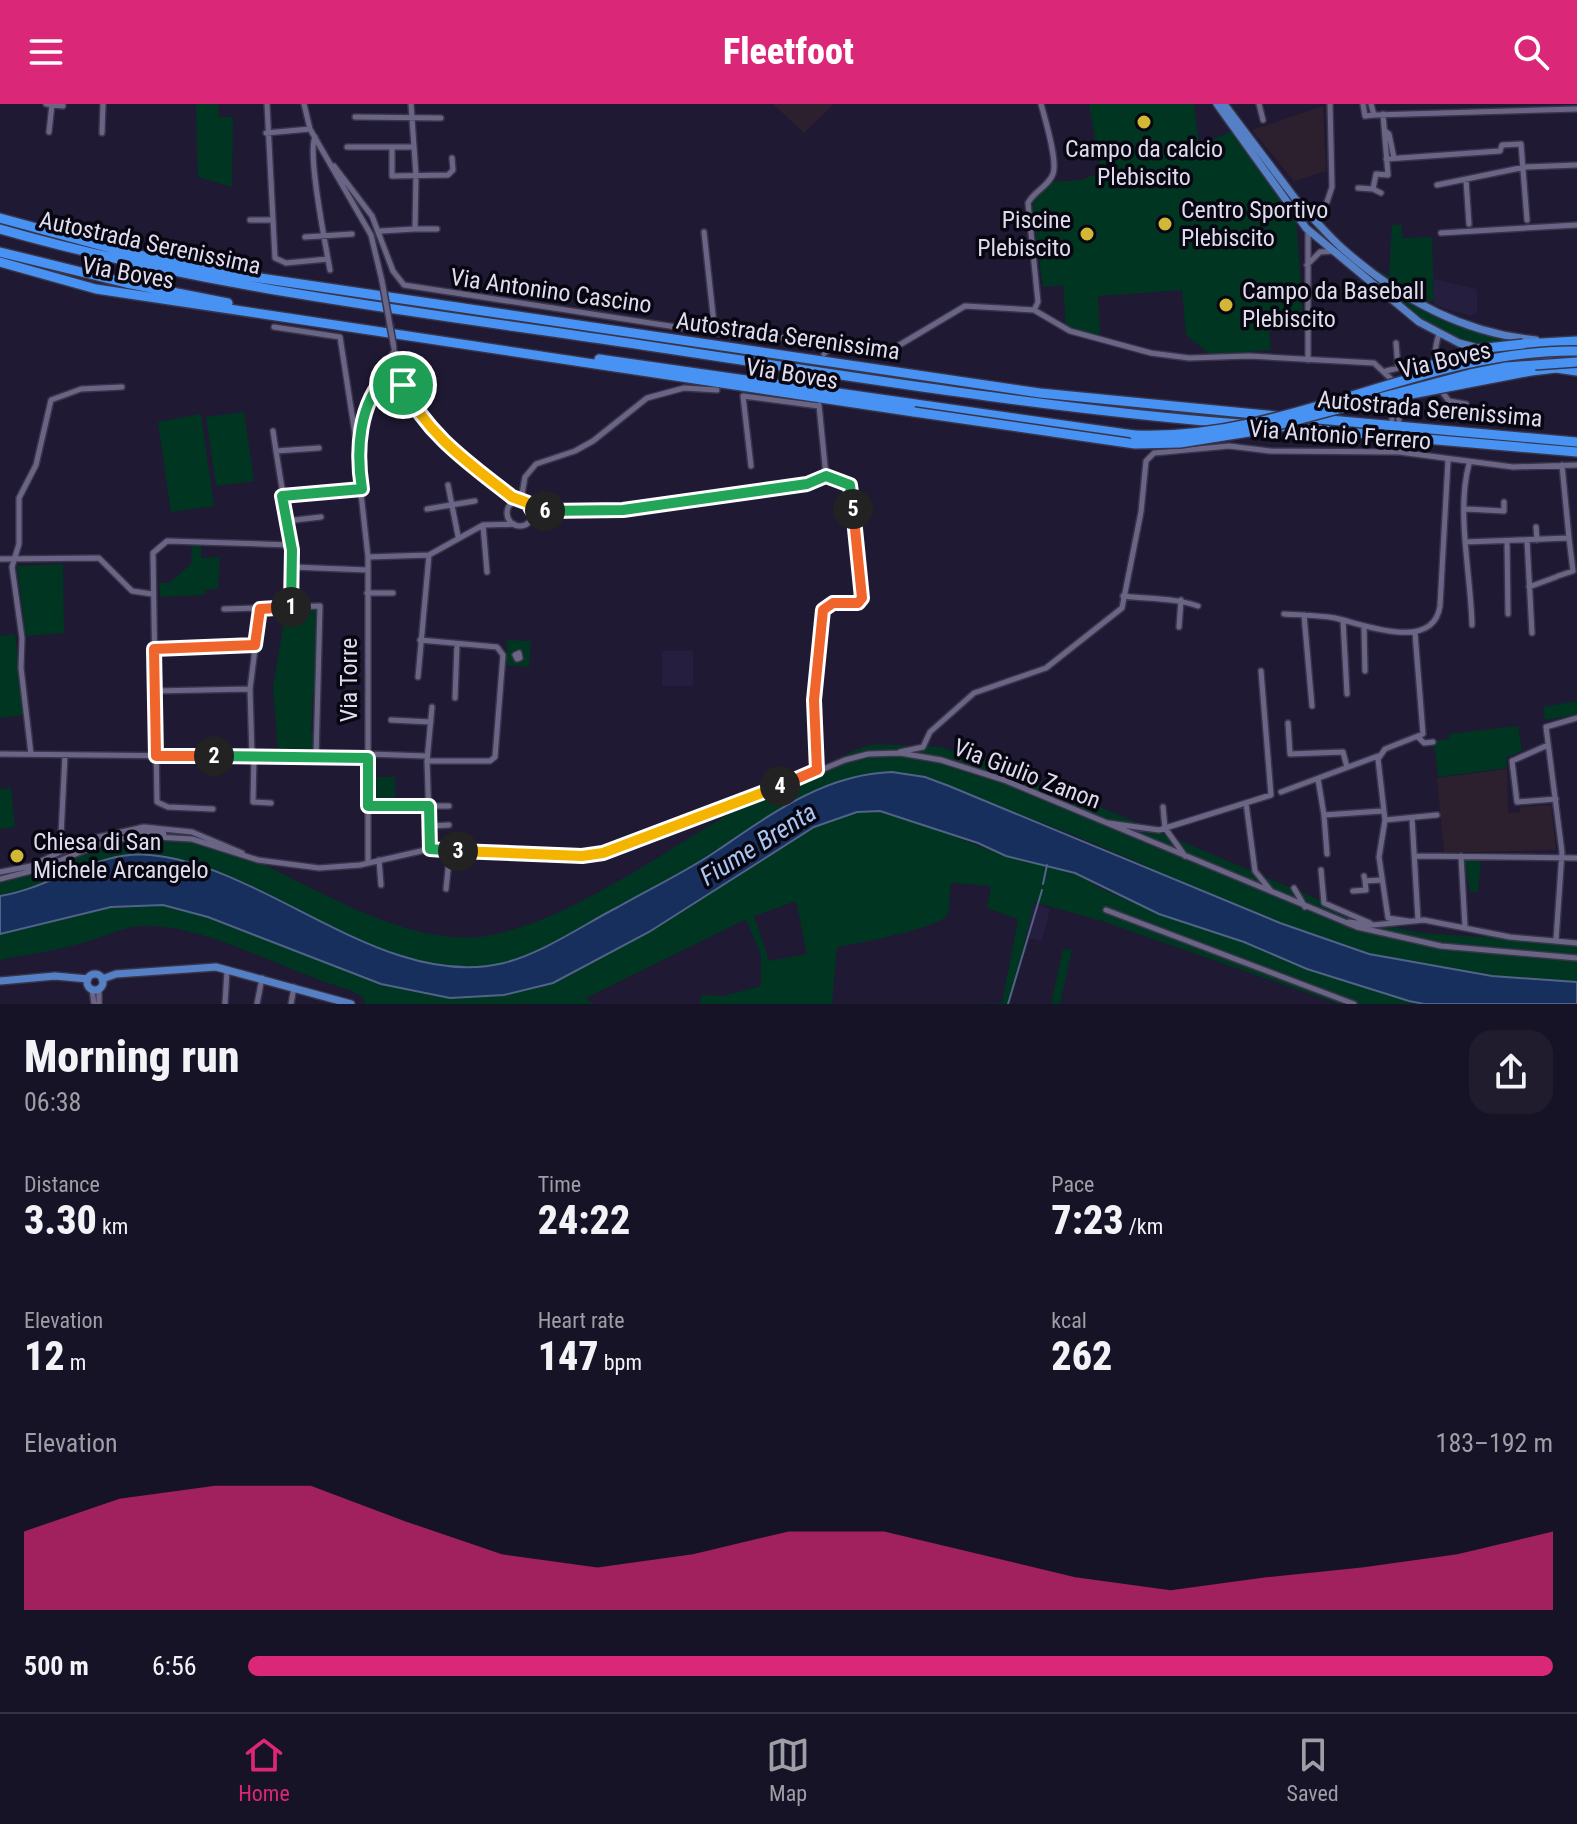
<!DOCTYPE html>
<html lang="en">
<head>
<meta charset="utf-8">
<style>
	body { margin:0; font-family:"Roboto Condensed",sans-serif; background:#201c2e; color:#f1f3f6; height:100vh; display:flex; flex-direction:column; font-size:30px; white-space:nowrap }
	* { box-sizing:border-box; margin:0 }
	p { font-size:26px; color:#9e9ea7 }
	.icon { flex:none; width:44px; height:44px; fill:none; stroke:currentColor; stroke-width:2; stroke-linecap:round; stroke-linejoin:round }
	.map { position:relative; height:900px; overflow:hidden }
	.panel { display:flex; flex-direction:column; background:#171326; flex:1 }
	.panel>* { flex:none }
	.pin { position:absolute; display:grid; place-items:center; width:68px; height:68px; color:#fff; margin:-34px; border:4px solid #fff; border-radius:50%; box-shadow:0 2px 8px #0007 }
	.km { position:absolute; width:40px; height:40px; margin:-20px; border-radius:50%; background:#222; color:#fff; font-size:22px; line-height:40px; text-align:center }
	.round { display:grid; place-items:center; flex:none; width:84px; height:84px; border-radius:24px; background:#201c2e }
	.summary { display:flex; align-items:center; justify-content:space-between; height:136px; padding:0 24px }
	h1 { font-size:44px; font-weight:800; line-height:60px }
	.stats { display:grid; grid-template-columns:repeat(3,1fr); gap:12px; height:136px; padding:8px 24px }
	.stats div { display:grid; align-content:center }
	.stats b { font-size:40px; font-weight:800 }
	.stats small { font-size:22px; font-weight:400 }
	.stats p { font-size:22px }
	.chart { height:224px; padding:16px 24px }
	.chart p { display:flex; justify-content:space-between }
	.chart svg { width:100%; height:144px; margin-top:8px; fill:#db2777; opacity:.7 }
	ul { padding:0 24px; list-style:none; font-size:26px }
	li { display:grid; grid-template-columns:128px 96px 1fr; align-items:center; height:60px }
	li i { height:20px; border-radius:10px; background:#db2777 }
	header { display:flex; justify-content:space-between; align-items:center; height:104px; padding:0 24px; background:#db2777; color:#fff; font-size:36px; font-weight:800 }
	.menu { display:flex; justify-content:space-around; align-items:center; height:112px; border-top:2px solid #363243; background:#171326; font-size:22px; color:#9e9ea7 }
	.menu a { display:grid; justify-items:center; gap:4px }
	.menu .selected { color:#db2777 }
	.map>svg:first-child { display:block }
	.built { fill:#261e3f }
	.education { fill:#2c202e }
	.green { fill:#003522; fill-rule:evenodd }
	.water { fill:#162f5d; stroke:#526388; stroke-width:2 }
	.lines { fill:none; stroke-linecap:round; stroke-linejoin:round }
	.stream { stroke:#526388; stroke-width:2 }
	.highway-tunnel { stroke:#3c364f; stroke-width:9; stroke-dasharray:9 4.5; stroke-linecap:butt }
	.minor-casing { stroke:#383449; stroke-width:8 }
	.major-casing { stroke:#383449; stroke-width:10 }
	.highway-casing { stroke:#383449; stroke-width:12 }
	.minor { stroke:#6b6585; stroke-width:5 }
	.major { stroke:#5580c6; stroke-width:7 }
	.highway { stroke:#4792f2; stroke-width:9 }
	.minor-bridge-casing { stroke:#383449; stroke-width:8; stroke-linecap:butt }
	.highway-bridge-casing { stroke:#383449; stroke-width:12; stroke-linecap:butt }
	.minor-bridge { stroke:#6b6585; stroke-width:5 }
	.highway-bridge { stroke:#4792f2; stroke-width:9 }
	.split-1-casing { stroke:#fff; stroke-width:16 }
	.split-2-casing { stroke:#fff; stroke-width:16 }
	.split-3-casing { stroke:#fff; stroke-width:16 }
	.split-4-casing { stroke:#fff; stroke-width:16 }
	.split-5-casing { stroke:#fff; stroke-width:16 }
	.split-6-casing { stroke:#fff; stroke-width:16 }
	.split-7-casing { stroke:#fff; stroke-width:16 }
	.split-1 { stroke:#22a559; stroke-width:10 }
	.split-2 { stroke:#f0652b; stroke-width:10 }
	.split-3 { stroke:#22a559; stroke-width:10 }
	.split-4 { stroke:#f5b400; stroke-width:10 }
	.split-5 { stroke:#f0652b; stroke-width:10 }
	.split-6 { stroke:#22a559; stroke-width:10 }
	.split-7 { stroke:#f5b400; stroke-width:10 }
	.poi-dot { fill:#d2b635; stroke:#080611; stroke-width:3 }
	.labels { text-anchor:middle; stroke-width:7; stroke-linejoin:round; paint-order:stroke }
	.poi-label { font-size:24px; fill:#dedcee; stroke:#080611; text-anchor:start }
	.street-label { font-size:24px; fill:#dedcee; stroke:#080611 }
	.water-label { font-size:26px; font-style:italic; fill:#abc5f3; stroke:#080611 }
</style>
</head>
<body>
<header><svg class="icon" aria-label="menu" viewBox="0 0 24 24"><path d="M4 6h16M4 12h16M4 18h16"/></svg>Fleetfoot<svg class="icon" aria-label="search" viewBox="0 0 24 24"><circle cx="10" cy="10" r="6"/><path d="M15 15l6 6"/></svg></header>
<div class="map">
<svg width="1577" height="900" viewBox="0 0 1577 900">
	<rect width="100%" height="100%" fill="#1f1933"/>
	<path class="built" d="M1433 175 1477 185V208L1471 212 1434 201Z
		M662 547H693V582H662Z
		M1034 799 1050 805 1042 837 1024 833Z"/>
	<path class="education" d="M773 0H834L804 29Z
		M1323 2 1326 67 1294 77 1252 26Z
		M1507 665 1508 709 1520 708V703L1551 701 1556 746 1444 749 1437 674Z"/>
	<path class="green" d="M196 0H218L219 13H233L232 83 198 73Z
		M1089 0H1194L1199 40 1231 28 1296 114 1304 226 1269 227 1271 246 1211 251 1186 231 1182 186 1098 192 1100 235 1066 223 1063 181 1043 183 1032 105 1035 93 1051 78 1081 76 1101 68Z
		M1401 120 1403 134 1432 133 1434 197 1417 196 1373 163 1389 172 1392 121Z
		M1375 176 1471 225 1577 241V265C1548 258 1519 257 1490 250 1449 239 1402 209 1375 176Z
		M244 308 254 377 216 382 206 313Z
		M201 310 214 402 171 408 158 318Z
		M192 441H201V454L220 453 218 485 205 486V491L160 493 159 479H169L191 460Z
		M63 460 64 529 26 532 17 462Z
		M316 504V588H313L311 628 314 629V648H278L273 583 286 506Z
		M15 530 24 611 0 614V532Z
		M507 536 531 537 529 563 506 561Z
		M1577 597V611L1545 616 1543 603Z
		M1518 622 1522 647 1506 654 1507 664 1438 673 1434 637 1449 635V630Z
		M876 640 940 643 1008 664 1374 819 1422 829 1577 839V878C1508 876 1433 869 1367 849 1269 820 1177 774 1083 735 1044 719 1004 705 965 689 947 682 928 671 909 670 832 665 777 707 716 747 676 773 632 794 591 818 562 834 531 854 498 860 374 882 279 770 163 752 104 744 56 782 0 792V770C66 764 117 710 193 729 208 732 223 742 237 748 310 780 411 848 492 831 581 812 671 741 750 698 772 687 795 679 817 668 838 656 852 644 876 640Z
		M371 673H395V699H371Z
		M11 684 15 723 0 725V685Z
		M867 707 898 711 1006 752 1075 769 1100 784 1159 810 1244 838 1307 865 1424 900H1338L1102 817 1034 798 1010 900H973L1002 899 1018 815 987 804 991 782 951 779C949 787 951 803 947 811 940 824 855 840 837 843L832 900H699L702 891 723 892 761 882V851L746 815 586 894 594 900H365L364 894 350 886C289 869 215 825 153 822 128 820 111 830 89 837 59 846 30 850 0 856V830C55 821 109 793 166 802 296 823 402 900 543 883 563 876 583 863 602 853 676 814 742 765 814 723L842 711ZM796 797 807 850 769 857 754 812Z
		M1464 755 1481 756 1478 788H1470Z
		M1063 845 1072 846 1060 900H1051Z"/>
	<path class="water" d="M892 668 925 673 949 682 1280 819 1369 850 1492 872 1577 878V900H1424L1409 897 1307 865 1244 838 1159 810 1075 769 1006 752 978 739 880 707 857 708 814 723 649 828 553 879 504 891 450 894 381 880 208 813 163 801 111 803 0 830V792C51 784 97 746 150 751 266 761 383 888 504 859 545 848 581 822 618 803 651 784 686 768 718 746 771 710 825 670 892 668Z"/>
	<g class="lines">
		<path class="stream" d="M1043 780 1047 761
			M1008 900 1042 786"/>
		<path class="highway-tunnel" d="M385 223 395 225"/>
		<g class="minor-casing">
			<path id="minor" d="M46 0 63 2
				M267 0 275 154 286 159 328 155
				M304 0 310 25 371 131 382 177
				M1259 0 1263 16
				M1363 0 1365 12 1374 11 1371 0
				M1374 11 1577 5
				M355 13 441 14
				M1385 27 1389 30 1394 54
				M49 28 52 0
				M102 29 103 0
				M266 29 310 25
				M315 33C307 49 326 143 330 166
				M347 43H414
				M392 44V72L448 71 453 66 452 54
				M1386 55 1500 47 1502 41 1521 40 1527 116
				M334 62 372 112 393 167 404 181 715 229 768 235 809 231 825 233 831 241
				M1466 76 1469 120
				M1437 81 1525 63 1577 61
				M1358 84 1373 85 1376 70 1388 71 1383 10
				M1373 85 1381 89
				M1315 113 1327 98 1332 83 1330 0
				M250 116H273
				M415 125H437
				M381 127 415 125 416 71 411 0
				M704 128 715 229
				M1441 129 1577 121
				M305 133 352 130
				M1307 161 1320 148 1335 147
				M1034 206 1070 227 1151 249 1189 254 1249 252 1374 259 1391 275 1399 316
				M274 223 340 233 357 343
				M1439 230C1432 250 1434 281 1449 297L1466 300
				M395 249C399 269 404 289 415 307 430 330 493 385 518 397
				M824 250 835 240 863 249H886L965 202 1034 206 1038 198 1028 99C1034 87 1048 83 1053 70 1058 57 1045 15 1041 0
				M1308 256V126
				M1386 267 1398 264 1396 239
				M820 281V274
				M819 301 826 372
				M1392 315 1394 291
				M273 327 276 347
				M1392 348V339
				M1399 348V339
				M1469 360C1456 408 1471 471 1472 521
				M751 362 743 292 819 302
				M448 381 458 432
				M282 392 362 385
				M521 396 525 373 536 360 575 347 593 337 647 294 684 284 717 286
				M507 409a13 13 0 1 1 26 0a13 13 0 1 1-26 0Z
				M427 405 475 397
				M1466 405 1504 407V398
				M533 408 623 406 806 380 826 372
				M286 417 321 413
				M483 421 487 468
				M1536 423 1537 436
				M1527 436 1532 529
				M1507 437 1508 510
				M1465 438 1569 434 1562 361
				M368 453 429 451 483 421 514 420
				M0 455 99 454 132 487 152 490
				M292 463 367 466
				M1558 472 1573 467 1569 434
				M1529 483 1556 473
				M367 489H393
				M1123 492C1148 495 1175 494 1198 502
				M292 503V446L276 347 319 344
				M224 505 320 502 316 654
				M1284 510C1301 511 1318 511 1335 514 1363 520 1433 549 1440 502L1448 357
				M1304 511 1312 602
				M1343 516 1347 590
				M1179 523 1181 496
				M1364 523 1365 567
				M420 536 497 543 503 551 495 653 490 657H427
				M154 545 255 541
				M519 549 520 554 517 555 515 551Z
				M418 573 429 451
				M154 587 250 585
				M455 594 457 540
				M391 616 431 618
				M1288 619 1290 650 1343 648 1347 663
				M1419 634 1424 639 1433 638
				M1548 641 1512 657 1517 698 1556 695
				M900 648 923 643 930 628 974 589 1046 564 1122 504 1141 408 1146 357 1154 349 1229 342 1270 347 1399 348 1513 363 1577 361
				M0 650 368 654
				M31 650 21 564 22 534 12 463 19 440V394L36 361 51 296 81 285 122 283
				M368 650 427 652
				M252 653 250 585 260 505
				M254 653 253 698 271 699
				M817 666 814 596 823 506 833 499H858L862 494 851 384 846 378 826 372
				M1318 675 1324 711 1382 707
				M1281 688 1378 652
				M1246 699 1255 767 1271 787
				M368 702H449
				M1163 703 1165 724 1185 752
				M213 705 168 703 157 698 153 449 167 437 291 441
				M1324 711 1327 750
				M1412 714 1418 816
				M1385 716 1437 711
				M1108 719 1159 726 1271 691 1261 567
				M430 722 449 721
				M135 727 164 730
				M61 732 56 736 60 742 66 737 61 731 65 651
				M430 745 427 657 432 603
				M1415 752 1577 754
				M1461 752 1465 823
				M379 756 381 781
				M368 758V453L357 353 368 306 394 247
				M1321 766 1324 799 1370 819
				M0 768 31 762 85 736 144 723 192 728 242 749
				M1364 772 1365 777 1381 776
				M0 775 39 765 105 738 139 732 192 735 258 756 319 764 360 761 430 745 591 752 747 697 845 656 868 650 900 649 941 656 1004 676 1357 823 1441 842 1577 854
				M1294 784 1305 803
				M446 785 450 746
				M1353 787 1366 786 1365 777
				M1106 806 1354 900
				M1408 817 1388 814 1379 753 1385 716 1378 655 1385 645 1423 630 1415 529
				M1349 818 1373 821 1424 816 1510 833 1577 839
				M1556 836 1562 748 1546 623 1577 614
				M92 885 94 900
				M99 900V885
				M225 900 227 866
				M257 900 262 874
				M291 900 294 883"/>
		</g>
		<g class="major-casing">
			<path id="major" d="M1217 0 1306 124 1419 218 1459 239 1505 251
				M1224 0 1303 105C1317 117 1327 131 1342 144 1397 193 1461 229 1536 236
				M1533 253 1560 256
				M1557 253H1577
				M87 878a8 8 0 1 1 16 0a8 8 0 1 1-16 0Z
				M102 875 116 870 216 863 351 900
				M0 877 55 872 88 875"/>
		</g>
		<g class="highway-casing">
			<path id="highway" d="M0 114 129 149 233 170 1040 289 1276 312
				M0 125C199 182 404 206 608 236 818 267 1028 303 1240 320
				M0 148 126 179 228 199
				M0 158 96 185 914 308
				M1523 240 1577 237
				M599 255 1134 331
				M1531 267 1556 264 1577 267
				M1307 314 1577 338
				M1275 322 1577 348"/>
		</g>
		<use href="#minor" class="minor"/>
		<use href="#major" class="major"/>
		<use href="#highway" class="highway"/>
		<g class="minor-bridge-casing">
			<path id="minor-bridge" d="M382 177 394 244"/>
		</g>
		<g class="highway-bridge-casing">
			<path id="highway-bridge" d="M1415 267 1478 245 1523 240
				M1401 292 1531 267
				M914 308 1135 340 1180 339 1255 327 1470 270 1506 263 1577 258
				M1134 331C1287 338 1424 245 1577 247"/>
		</g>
		<use href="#minor-bridge" class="minor-bridge"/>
		<use href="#highway-bridge" class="highway-bridge"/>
	</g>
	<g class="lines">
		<g class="split-1-casing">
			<path id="split-1" d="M291 503 292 446 282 392 362 385C356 348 358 299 388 270L396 272 403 281"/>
		</g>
		<g class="split-2-casing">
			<path id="split-2" d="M214 652H156L154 545 255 541 260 505 291 503"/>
		</g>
		<g class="split-3-casing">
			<path id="split-3" d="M214 652 368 654V702H429L430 745 458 747"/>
		</g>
		<g class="split-4-casing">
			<path id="split-4" d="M458 747 582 752 603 749 780 682"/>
		</g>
		<g class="split-5-casing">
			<path id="split-5" d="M780 682 817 666 814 596 823 506 833 499H858L862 494 853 405"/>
		</g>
		<g class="split-6-casing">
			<path id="split-6" d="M545 407 623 406 807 380 826 372 850 381 853 405"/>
		</g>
		<g class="split-7-casing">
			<path id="split-7" d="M403 281C426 330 470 360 512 393L528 399 533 408 545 407"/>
		</g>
		<use href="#split-1" class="split-1"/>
		<use href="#split-2" class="split-2"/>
		<use href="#split-3" class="split-3"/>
		<use href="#split-4" class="split-4"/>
		<use href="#split-5" class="split-5"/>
		<use href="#split-6" class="split-6"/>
		<use href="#split-7" class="split-7"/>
	</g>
	<g class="poi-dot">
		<circle cx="1144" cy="18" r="8"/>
		<circle cx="1165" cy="120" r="8"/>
		<circle cx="1087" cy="130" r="8"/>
		<circle cx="1226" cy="201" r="8"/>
		<circle cx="17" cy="752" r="8"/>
	</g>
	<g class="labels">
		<g class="poi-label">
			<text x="1144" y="53" text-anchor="middle">Campo da calcio<tspan x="1144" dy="28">Plebiscito</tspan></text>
			<text x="1181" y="114">Centro Sportivo<tspan x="1181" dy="28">Plebiscito</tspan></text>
			<text x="1071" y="124" text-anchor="end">Piscine<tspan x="1071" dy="28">Plebiscito</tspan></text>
			<text x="1242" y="195">Campo da Baseball<tspan x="1242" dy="28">Plebiscito</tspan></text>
			<text x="33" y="746">Chiesa di San<tspan x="33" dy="28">Michele Arcangelo</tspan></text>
		</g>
		<g class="street-label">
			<text transform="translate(150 139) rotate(12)" y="8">Autostrada Serenissima</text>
			<text transform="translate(128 169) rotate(10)" y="8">Via Boves</text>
			<text transform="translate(551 187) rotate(8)" y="8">Via Antonino Cascino</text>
			<text transform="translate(788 232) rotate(8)" y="8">Autostrada Serenissima</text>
			<text transform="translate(1445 256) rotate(-13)" y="8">Via Boves</text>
			<text transform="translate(792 270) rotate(9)" y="8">Via Boves</text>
			<text transform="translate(1430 305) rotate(5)" y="8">Autostrada Serenissima</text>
			<text transform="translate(1340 331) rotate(4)" y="8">Via Antonio Ferrero</text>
			<text transform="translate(349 576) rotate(-90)" y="8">Via Torre</text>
			<text transform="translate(1027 670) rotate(21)" y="8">Via Giulio Zanon</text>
		</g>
		<g class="water-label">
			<text transform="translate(758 740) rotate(-32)" y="9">Fiume Brenta</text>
		</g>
	</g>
</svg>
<div class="pin" style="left:403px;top:281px;background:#1e9e55"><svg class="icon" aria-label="arrive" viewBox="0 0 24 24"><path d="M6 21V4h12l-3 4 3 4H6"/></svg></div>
<b class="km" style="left:291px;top:503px">1</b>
<b class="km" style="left:214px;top:652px">2</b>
<b class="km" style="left:458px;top:747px">3</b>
<b class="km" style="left:780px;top:682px">4</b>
<b class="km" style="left:853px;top:405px">5</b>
<b class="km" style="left:545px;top:407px">6</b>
</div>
<section class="panel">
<div class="summary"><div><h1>Morning run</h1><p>06:38</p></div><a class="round"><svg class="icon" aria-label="share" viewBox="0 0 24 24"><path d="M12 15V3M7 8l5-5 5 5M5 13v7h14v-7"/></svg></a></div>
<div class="stats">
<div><p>Distance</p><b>3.30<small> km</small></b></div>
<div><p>Time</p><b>24:22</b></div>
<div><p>Pace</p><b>7:23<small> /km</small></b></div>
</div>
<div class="stats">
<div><p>Elevation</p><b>12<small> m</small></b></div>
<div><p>Heart rate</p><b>147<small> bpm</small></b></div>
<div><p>kcal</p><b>262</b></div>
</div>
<div class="chart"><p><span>Elevation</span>183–192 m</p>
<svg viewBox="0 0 160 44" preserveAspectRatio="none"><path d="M0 44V20L10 10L20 6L30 6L40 17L50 27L60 31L70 27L80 20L90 20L100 27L110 34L120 38L130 34L140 31L150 27L160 20V44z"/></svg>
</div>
<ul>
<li><b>500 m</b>6:56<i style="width:100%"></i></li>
</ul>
</section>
<nav class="menu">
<a class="selected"><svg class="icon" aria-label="home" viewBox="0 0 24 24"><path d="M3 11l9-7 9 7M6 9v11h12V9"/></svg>Home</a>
<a><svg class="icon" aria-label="map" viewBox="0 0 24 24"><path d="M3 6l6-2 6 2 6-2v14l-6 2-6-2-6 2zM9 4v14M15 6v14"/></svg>Map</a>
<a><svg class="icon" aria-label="saved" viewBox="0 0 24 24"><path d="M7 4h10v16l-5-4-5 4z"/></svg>Saved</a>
</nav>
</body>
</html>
